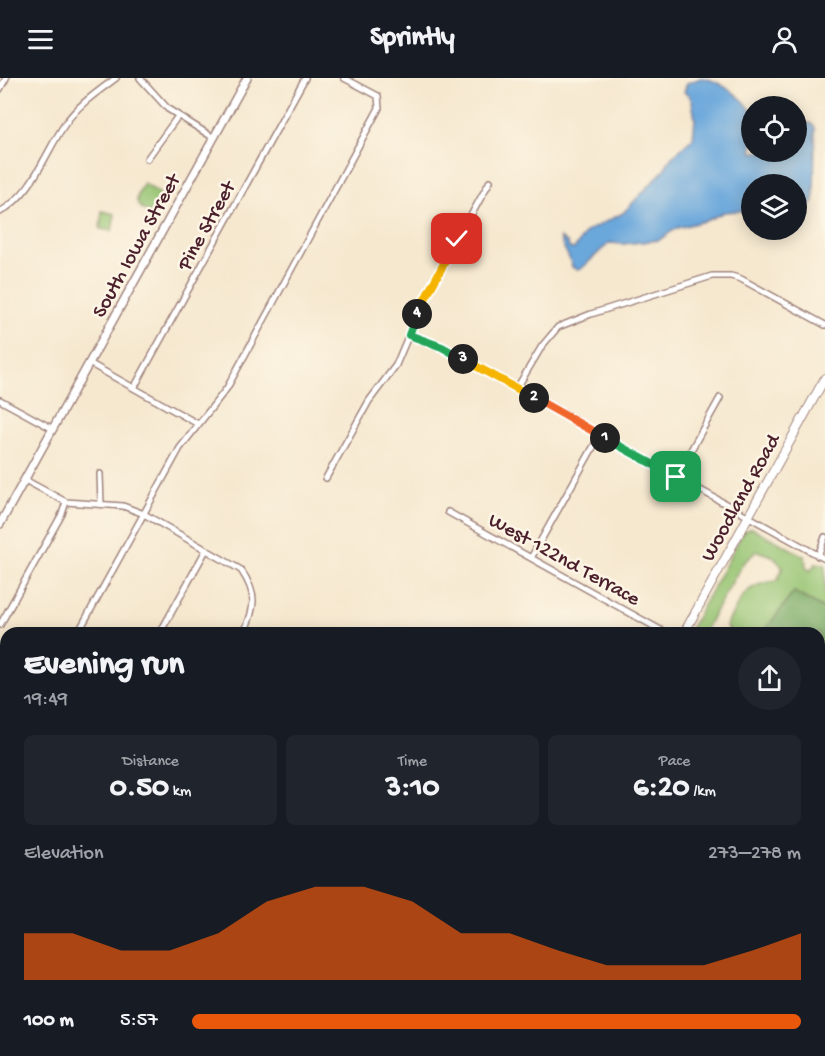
<!DOCTYPE html>
<html lang="en">
<head>
<meta charset="utf-8">
<style>
	body { margin:0; font-family:"Gochi Hand",sans-serif; background:#20242c; color:#f1f3f6; height:100vh; display:flex; flex-direction:column; font-size:22px; white-space:nowrap }
	* { box-sizing:border-box; margin:0 }
	p { font-size:20px; color:#9ea1a6 }
	.icon { flex:none; width:33px; height:33px; fill:none; stroke:currentColor; stroke-width:2; stroke-linecap:round; stroke-linejoin:round }
	.map { position:relative; flex:1; overflow:hidden }
	.details { position:absolute; left:0px; top:549px; width:825px; height:429px; display:flex; flex-direction:column; background:#171b24; border-radius:18px 18px 0 0; box-shadow:0 3px 15px #0003 }
	.details>* { flex:none }
	.buttons { position:absolute; left:741px; top:18px; display:grid; gap:12px }
	.buttons a { display:grid; place-items:center; width:66px; height:66px; border-radius:50%; background:#171b24; box-shadow:0 3px 15px #0003; font-size:30px }
	.pin { position:absolute; display:grid; place-items:center; width:51px; height:51px; color:#fff; margin:-26px; border-radius:12px; box-shadow:0 3px 9px #0006 }
	.km { position:absolute; width:30px; height:30px; margin:-15px; border-radius:50%; background:#222; color:#fff; font-size:16px; line-height:30px; text-align:center }
	.round { display:grid; place-items:center; flex:none; width:63px; height:63px; border-radius:32px; background:#20242c }
	.overview { display:flex; align-items:center; justify-content:space-between; height:102px; padding:0 24px }
	h1 { font-size:33px; font-weight:800; line-height:45px }
	.figures { display:grid; grid-template-columns:repeat(3,1fr); gap:9px; height:102px; padding:6px 24px }
	.figures div { display:grid; align-content:center; border-radius:9px; background:#20242c; text-align:center }
	.figures b { font-size:30px; font-weight:800 }
	.figures small { font-size:16px; font-weight:400 }
	.figures p { font-size:16px }
	.chart { height:168px; padding:12px 24px }
	.chart p { display:flex; justify-content:space-between }
	.chart svg { width:100%; height:108px; margin-top:6px; fill:#ea580c; opacity:.7 }
	ul { padding:0 24px; list-style:none; font-size:20px }
	li { display:grid; grid-template-columns:96px 72px 1fr; align-items:center; height:45px }
	li i { height:15px; border-radius:8px; background:#ea580c }
	header { display:flex; justify-content:space-between; align-items:center; height:78px; padding:0 24px; background:#171b24; font-size:27px; font-weight:800 }
	.map>svg:first-child { display:block }
	.green { fill:#96c472; stroke:#70724e; stroke-width:1.5 }
	.forest { fill:#78aa64; stroke:#616448; stroke-width:1.5 }
	.water { fill:#6aa7db; stroke:#5a6383; stroke-width:1.5 }
	.lines { fill:none; stroke-linecap:round; stroke-linejoin:round }
	.stream { stroke:#6aa7db; stroke-width:1.5 }
	.river { stroke:#6aa7db; stroke-width:9 }
	.minor-casing { stroke:#a0847d; stroke-width:8 }
	.tertiary-casing { stroke:#a0847d; stroke-width:10 }
	.secondary-casing { stroke:#a0847d; stroke-width:10 }
	.minor { stroke:#fff; stroke-width:5 }
	.tertiary { stroke:#fff; stroke-width:7 }
	.secondary { stroke:#fff; stroke-width:8 }
	.rail-casing { stroke:#4a1f2b; stroke-width:4 }
	.rail { stroke:#fcf5e5; stroke-width:1.5; stroke-dasharray:4.5; stroke-linecap:butt }
	.split-1-casing { stroke:#fff; stroke-width:12 }
	.split-2-casing { stroke:#fff; stroke-width:12 }
	.split-3-casing { stroke:#fff; stroke-width:12 }
	.split-4-casing { stroke:#fff; stroke-width:12 }
	.split-5-casing { stroke:#fff; stroke-width:12 }
	.split-1 { stroke:#22a559; stroke-width:8 }
	.split-2 { stroke:#f0652b; stroke-width:8 }
	.split-3 { stroke:#f5b400; stroke-width:8 }
	.split-4 { stroke:#22a559; stroke-width:8 }
	.split-5 { stroke:#f5b400; stroke-width:8 }
	.labels { text-anchor:middle; stroke-width:5; stroke-linejoin:round; paint-order:stroke }
	.street-label { font-size:21px; fill:#4a1f2b; stroke:#fcf5e5 }
</style>
</head>
<body>
<header><svg class="icon" aria-label="menu" viewBox="0 0 24 24"><path d="M4 6h16M4 12h16M4 18h16"/></svg>Sprintly<svg class="icon" aria-label="person" viewBox="0 0 24 24"><circle cx="12" cy="8" r="4"/><path d="M4 21q1-7 8-7t8 7"/></svg></header>
<div class="map">
<svg width="825" height="978" viewBox="0 0 825 978">
	<rect width="100%" height="100%" fill="#fcf5e5"/>
	<filter id="ink" filterUnits="userSpaceOnUse"><feTurbulence type="fractalNoise" baseFrequency=".0167" numOctaves="2"/><feDisplacementMap in="SourceGraphic" scale="12" xChannelSelector="R" yChannelSelector="G"/><feConvolveMatrix kernelMatrix="1 2 1 2 8 2 1 2 1" color-interpolation-filters="sRGB"/></filter>
	<filter id="wash" filterUnits="userSpaceOnUse"><feTurbulence type="fractalNoise" baseFrequency=".008" numOctaves="4" result="noise"/><feDisplacementMap in="SourceGraphic" scale="24" xChannelSelector="R" yChannelSelector="G"/><feGaussianBlur stdDeviation="1.35" result="paint"/><feColorMatrix in="noise" values="0 0 0 0 0 0 0 0 0 0 0 0 0 0 0 0 0 1.4 0 .05"/><feComposite in="paint" operator="in"/></filter>
	<g filter="url(#wash)">
		<rect width="100%" height="100%" fill="#f6e8cf"/>
		<path class="green" d="M144 105 161 117 151 136C133 127 134 122 144 105Z
			M102 133 115 136 112 153 100 151Z
			M752 450 804 478 806 485 805 488 810 493 815 486H825V532L794 514 763 555H731L726 548C741 521 743 506 777 503L783 489 772 478 757 473 743 485 703 555H688L744 453Z"/>
		<path class="forest" d="M794 514 825 532V619L819 611V555H763Z
			M819 746 825 747V978H578L566 972H819Z
			M357 972H429L408 973 405 978H351Z
			M471 972H542C521 978 491 978 471 972Z"/>
		<path class="water" d="M701 0C715 0 748 21 752 36 754 47 752 62 752 74H796L797 45H810L815 49 814 124 800 138 797 139 796 106H752L751 132 724 134 708 142 677 150 659 162 623 166 609 165 581 191 577 192 572 189C570 178 563 171 560 160L568 165 569 170 574 171 587 153 623 135 663 93 671 80 693 60 695 41 692 23 688 16 684 14 687 5Z"/>
		<g class="lines">
			<path class="stream" d="M819 959H825
				M801 978 804 972"/>
			<path class="river" d="M819 751H825
				M370 978 384 972"/>
		</g>
	</g>
	<g filter="url(#ink)">
		<g class="lines">
			<g class="minor-casing">
				<path id="minor" d="M140 0 168 31 214 60
					M0 11 6 0
					M147 81 178 38
					M0 134C35 113 43 78 65 46 78 27 97 14 116 0
					M409 257 442 269 825 481
					M89 285 198 346
					M134 310 305 0
					M517 310 542 268 558 249 591 236 712 198H731L741 201 825 247
					M0 322 53 351
					M100 396 101 426
					M676 399 720 320
					M326 400 369 323 396 287 420 230 490 103
					M25 402 66 424 123 428 144 436 241 492C258 517 255 529 244 555
					M448 434 666 555
					M818 478 825 459
					M531 480 600 357
					M0 547 62 436 66 424
					M78 555 180 370 227 310 379 30 378 18 344 0
					M160 555 206 472
					M0 615 6 618
					M0 702 6 705
					M0 806 6 800
					M0 952 6 951
					M448 978 451 972"/>
			</g>
			<g class="tertiary-casing">
				<path id="tertiary" d="M0 446 247 0"/>
			</g>
			<g class="secondary-casing">
				<path id="secondary" d="M684 555 825 300
					M819 707 825 704
					M819 719 825 716
					M305 978 313 972
					M322 978 333 972"/>
			</g>
			<use href="#minor" class="minor"/>
			<use href="#tertiary" class="tertiary"/>
			<use href="#secondary" class="secondary"/>
			<g class="rail-casing">
				<path id="rail" d="M819 682 825 679
					M86 978 93 972"/>
			</g>
			<use href="#rail" class="rail"/>
		</g>
	</g>
	<g class="lines" filter="url(#ink)">
		<g class="split-1-casing">
			<path id="split-1" d="M605 360 676 399"/>
		</g>
		<g class="split-2-casing">
			<path id="split-2" d="M534 320 605 360"/>
		</g>
		<g class="split-3-casing">
			<path id="split-3" d="M463 281 534 320"/>
		</g>
		<g class="split-4-casing">
			<path id="split-4" d="M417 236 409 257 442 269 463 281"/>
		</g>
		<g class="split-5-casing">
			<path id="split-5" d="M417 236 457 161"/>
		</g>
		<use href="#split-1" class="split-1"/>
		<use href="#split-2" class="split-2"/>
		<use href="#split-3" class="split-3"/>
		<use href="#split-4" class="split-4"/>
		<use href="#split-5" class="split-5"/>
	</g>
	<g class="labels">
		<g class="street-label">
			<text transform="translate(205 147) rotate(-61)" y="7">Pine Street</text>
			<text transform="translate(135 167) rotate(-61)" y="7">South Iowa Street</text>
			<text transform="translate(739 419) rotate(-61)" y="7">Woodland Road</text>
			<text transform="translate(565 480) rotate(29)" y="7">West 122nd Terrace</text>
		</g>
	</g>
</svg>
<div class="buttons">
<a><svg class="icon" aria-label="locate" viewBox="0 0 24 24"><circle cx="12" cy="12" r="6"/><path d="M12 2v4M12 18v4M2 12h4M18 12h4"/></svg></a>
<a><svg class="icon" aria-label="layers" viewBox="0 0 24 24"><path d="M12 4l9 5-9 5-9-5zM3 14l9 5 9-5"/></svg></a>
</div>
<div class="pin" style="left:676px;top:399px;background:#1e9e55"><svg class="icon" aria-label="arrive" viewBox="0 0 24 24"><path d="M6 21V4h12l-3 4 3 4H6"/></svg></div>
<div class="pin" style="left:457px;top:161px;background:#d93025"><svg class="icon" aria-label="check" viewBox="0 0 24 24"><path d="M5 12l5 5 9-10"/></svg></div>
<b class="km" style="left:605px;top:360px">1</b>
<b class="km" style="left:534px;top:320px">2</b>
<b class="km" style="left:463px;top:281px">3</b>
<b class="km" style="left:417px;top:236px">4</b>
<section class="details">
<div class="overview"><div><h1>Evening run</h1><p>19:49</p></div><a class="round"><svg class="icon" aria-label="share" viewBox="0 0 24 24"><path d="M12 15V3M7 8l5-5 5 5M5 13v7h14v-7"/></svg></a></div>
<div class="figures">
<div><p>Distance</p><b>0.50<small> km</small></b></div>
<div><p>Time</p><b>3:10</b></div>
<div><p>Pace</p><b>6:20<small> /km</small></b></div>
</div>
<div class="chart"><p><span>Elevation</span>273–278 m</p>
<svg viewBox="0 0 160 44" preserveAspectRatio="none"><path d="M0 44V25L10 25L20 32L30 32L40 25L50 12L60 6L70 6L80 12L90 25L100 25L110 32L120 38L130 38L140 38L150 32L160 25V44z"/></svg>
</div>
<ul>
<li><b>100 m</b>5:57<i style="width:100%"></i></li>
</ul>
</section>
</div>
</body>
</html>
